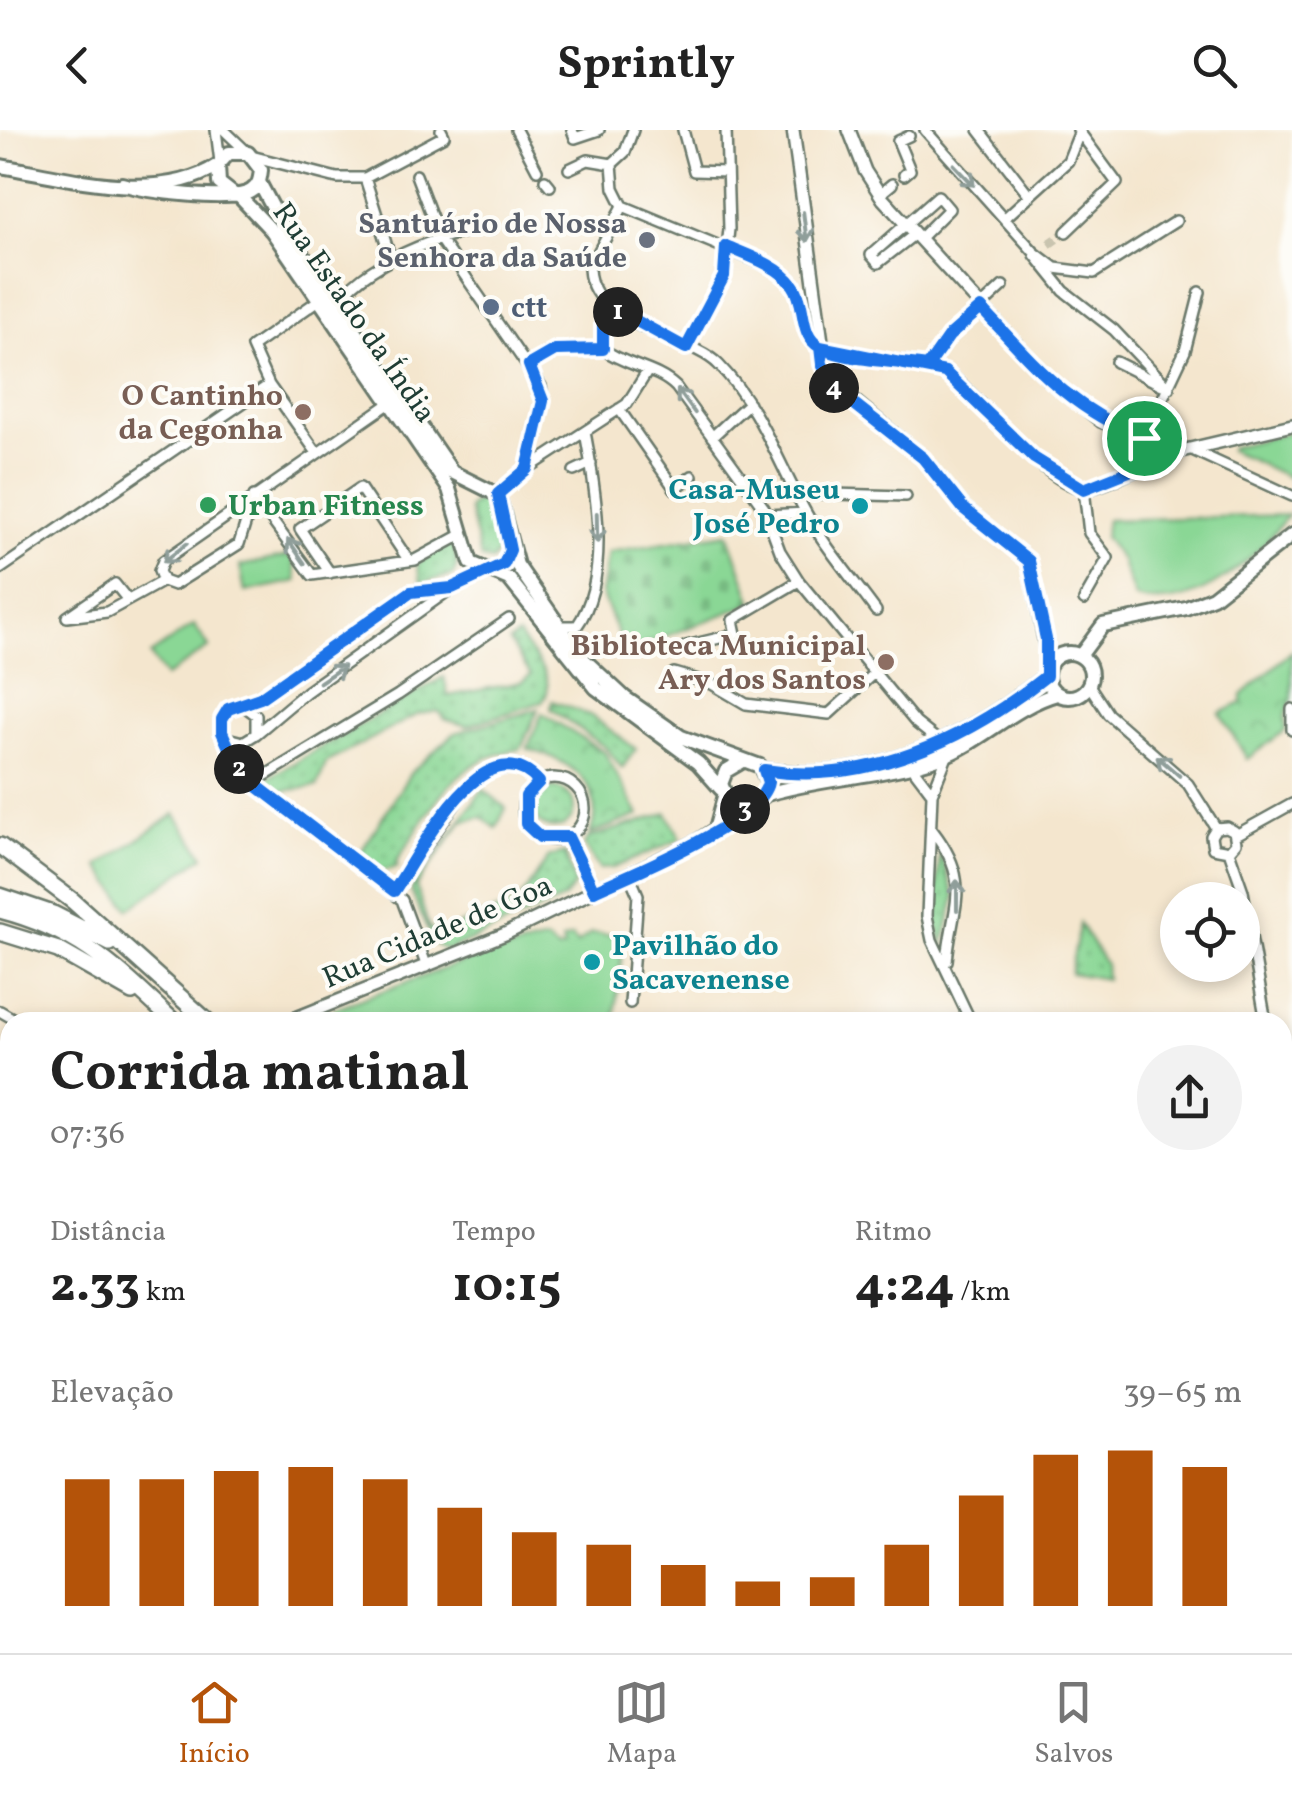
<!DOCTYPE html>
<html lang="pt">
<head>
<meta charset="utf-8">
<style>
	body { margin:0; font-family:Vollkorn,serif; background:#f2f2f2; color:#222; height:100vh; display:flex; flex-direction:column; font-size:38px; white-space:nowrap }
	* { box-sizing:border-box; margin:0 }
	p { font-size:32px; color:#767676 }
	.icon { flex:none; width:55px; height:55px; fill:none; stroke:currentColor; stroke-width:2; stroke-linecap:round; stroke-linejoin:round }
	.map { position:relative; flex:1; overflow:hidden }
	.sheet { position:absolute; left:0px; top:882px; width:1292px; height:642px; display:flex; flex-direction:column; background:#fff; border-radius:30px 30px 0 0; box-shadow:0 5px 15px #0003 }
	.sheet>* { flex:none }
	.buttons { position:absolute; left:1160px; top:752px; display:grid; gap:20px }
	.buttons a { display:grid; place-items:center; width:100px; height:100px; border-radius:50%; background:#fff; box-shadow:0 5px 15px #0003; font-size:50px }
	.pin { position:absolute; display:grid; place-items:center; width:85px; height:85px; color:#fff; margin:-42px; border:5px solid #fff; border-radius:50%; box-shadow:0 2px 10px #0007 }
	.km { position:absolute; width:50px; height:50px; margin:-25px; border-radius:50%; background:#222; color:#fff; font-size:28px; line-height:50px; text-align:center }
	.round { display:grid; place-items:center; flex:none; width:105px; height:105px; border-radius:52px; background:#f2f2f2 }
	.summary { display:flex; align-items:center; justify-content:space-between; height:170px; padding:0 50px }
	h1 { font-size:55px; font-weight:700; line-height:75px }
	.figures { display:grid; grid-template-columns:repeat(3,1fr); gap:15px; height:170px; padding:10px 50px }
	.figures div { display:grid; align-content:center }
	.figures b { font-size:50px; font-weight:700 }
	.figures small { font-size:28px; font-weight:400 }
	.figures p { font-size:28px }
	.chart { height:280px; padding:20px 50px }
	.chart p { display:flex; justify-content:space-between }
	.chart svg { width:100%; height:180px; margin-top:10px; stroke:#b45309; stroke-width:6 }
	header { display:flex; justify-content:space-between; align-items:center; height:130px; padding:0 50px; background:#fff; font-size:45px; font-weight:700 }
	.tab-bar { display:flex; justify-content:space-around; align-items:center; height:140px; border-top:2px solid #e0e0e0; background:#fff; font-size:28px; color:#767676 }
	.tab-bar a { display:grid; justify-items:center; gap:5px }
	.tab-bar .on { color:#b45309 }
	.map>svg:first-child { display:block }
	.grass { fill:url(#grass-dots); stroke:#548a64; stroke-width:2.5 }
	.cemetery { fill:url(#cemetery-stones); stroke:#548a64; stroke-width:2.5 }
	.park { fill:url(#park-crowns); stroke:#548a64; stroke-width:2.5 }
	.garden { fill:#8ad795; stroke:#548a64; stroke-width:2.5 }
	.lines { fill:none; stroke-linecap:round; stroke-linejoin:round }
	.street-tunnel { stroke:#c9c4af; stroke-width:9; stroke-dasharray:9 4.5; stroke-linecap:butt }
	.street-casing { stroke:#6a786a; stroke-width:14 }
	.secondary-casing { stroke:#6a786a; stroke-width:16 }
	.primary-casing { stroke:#6a786a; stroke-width:18 }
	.highway-casing { stroke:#6a786a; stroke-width:20 }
	.street { stroke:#fff; stroke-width:9 }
	.secondary { stroke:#fff; stroke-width:11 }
	.primary { stroke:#fff; stroke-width:12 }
	.highway { stroke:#fff; stroke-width:15 }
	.rail-casing { stroke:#1f3d34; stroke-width:6 }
	.rail { stroke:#fdfcf7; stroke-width:2.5; stroke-dasharray:8; stroke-linecap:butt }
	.oneway { stroke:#8f9e9a }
	.route-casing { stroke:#fff; stroke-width:20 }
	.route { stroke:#1a73e8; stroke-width:12 }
	.worship-dot { fill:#6b7280; stroke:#fdfcf7; stroke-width:4 }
	.service-dot { fill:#5c6f8a; stroke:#fdfcf7; stroke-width:4 }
	.education-dot { fill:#8d6e63; stroke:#fdfcf7; stroke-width:4 }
	.leisure-dot { fill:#2e9e5b; stroke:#fdfcf7; stroke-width:4 }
	.culture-dot { fill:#0f9aa8; stroke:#fdfcf7; stroke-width:4 }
	.labels { text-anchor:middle; stroke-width:8; stroke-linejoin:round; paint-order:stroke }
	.worship-label { font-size:30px; font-weight:bold; fill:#5b616d; stroke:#fdfcf7; text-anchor:end }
	.service-label { font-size:30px; font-weight:bold; fill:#4e5e75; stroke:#fdfcf7; text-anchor:start }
	.street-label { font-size:30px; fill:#1f3d34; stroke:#fdfcf7 }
	.education-label { font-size:30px; font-weight:bold; fill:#785e54; stroke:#fdfcf7; text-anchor:end }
	.culture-label { font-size:30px; font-weight:bold; fill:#0d838f; stroke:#fdfcf7; text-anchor:end }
	.leisure-label { font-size:30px; font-weight:bold; fill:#27864d; stroke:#fdfcf7; text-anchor:start }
</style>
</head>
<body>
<header><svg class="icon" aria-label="back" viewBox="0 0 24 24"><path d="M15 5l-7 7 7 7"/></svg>Sprintly<svg class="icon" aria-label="search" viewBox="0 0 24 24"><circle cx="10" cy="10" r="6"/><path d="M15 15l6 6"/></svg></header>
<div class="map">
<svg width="1292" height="1523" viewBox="0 0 1292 1523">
	<defs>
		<pattern id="grass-dots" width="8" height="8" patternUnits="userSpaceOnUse" patternTransform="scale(2.5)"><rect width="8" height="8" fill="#8ad795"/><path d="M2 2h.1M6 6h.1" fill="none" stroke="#77b981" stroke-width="1.8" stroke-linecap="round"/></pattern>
		<pattern id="cemetery-stones" width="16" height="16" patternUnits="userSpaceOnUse" patternTransform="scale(2.5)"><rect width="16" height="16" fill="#8ad795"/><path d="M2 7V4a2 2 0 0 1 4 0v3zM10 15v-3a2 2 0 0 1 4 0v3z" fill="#77b981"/></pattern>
		<pattern id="park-crowns" width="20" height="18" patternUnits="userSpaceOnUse" patternTransform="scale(2.5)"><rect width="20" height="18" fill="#8ad795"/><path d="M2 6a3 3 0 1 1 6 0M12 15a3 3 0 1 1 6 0" fill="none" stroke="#77b981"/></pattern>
	</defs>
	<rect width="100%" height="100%" fill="#fdfcf7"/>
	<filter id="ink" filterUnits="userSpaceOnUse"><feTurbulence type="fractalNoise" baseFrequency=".01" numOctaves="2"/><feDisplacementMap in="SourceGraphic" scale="20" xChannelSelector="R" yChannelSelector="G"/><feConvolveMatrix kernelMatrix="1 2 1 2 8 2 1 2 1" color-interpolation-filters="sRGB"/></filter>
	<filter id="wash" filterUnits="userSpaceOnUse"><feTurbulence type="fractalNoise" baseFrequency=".0048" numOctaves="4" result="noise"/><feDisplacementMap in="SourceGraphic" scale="40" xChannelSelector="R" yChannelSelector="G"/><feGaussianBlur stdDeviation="2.25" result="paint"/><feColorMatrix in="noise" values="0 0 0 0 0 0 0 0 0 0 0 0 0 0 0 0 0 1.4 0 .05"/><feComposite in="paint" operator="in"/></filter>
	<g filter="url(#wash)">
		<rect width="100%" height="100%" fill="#f4e6ce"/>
		<path class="grass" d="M479 367 493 377 500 419 492 431 481 429 469 378Z
			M453 411 457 435 453 445 421 453 417 433Z
			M518 505C531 525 560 550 542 572L467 596 444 589 439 581 418 584 326 633 317 656 277 662 264 650 444 547 448 566 522 552 531 545 509 512Z
			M552 571 590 585 636 619 622 638 606 618 551 579Z
			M538 579 521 619C451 628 433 679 396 732L398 737 382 741 359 725 411 642 455 603Z
			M534 678a20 20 0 1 1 40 0a20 20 0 1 1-40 0Z
			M483 659 506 678 496 698 482 687 462 691 416 756 429 798 438 803 518 773 549 727 565 723 575 755 563 769 447 821 433 813 411 761 415 747 422 745Z
			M667 683 681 709 613 738 599 739 584 715 588 708Z
			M940 722 955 767 943 816 934 785Z
			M1080 794 1105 834 1106 849 1070 843Z"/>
		<path class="cemetery" d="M728 403 753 473 625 522 601 463 608 422Z"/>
		<path class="park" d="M1292 521V568L1285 586 1286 600 1247 629 1220 583 1242 573V565Z
			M542 583 605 623 639 685 590 704C608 655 570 630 527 619Z
			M645 1515H965L967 1523H628Z"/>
		<path class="garden" d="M1292 302V349L1230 320 1231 317Z
			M1288 385C1255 430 1194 485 1135 468L1121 430 1104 407 1107 390Z
			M292 425 297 451 245 462 240 436Z
			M194 495 209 517 165 547 150 525Z
			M175 684 204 726 129 779 99 736Z
			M591 803 624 806 614 892H320V889L333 885V879L468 830 546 810 558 820 564 818 562 811 572 807 577 814Z"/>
	</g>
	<g filter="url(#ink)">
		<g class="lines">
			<path class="street-tunnel" d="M1049 114 1066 102"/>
			<g class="street-casing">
				<path id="street" d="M216 0 220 32
					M224 0 248 23
					M516 0 537 40
					M572 0 575 8 599 0
					M683 0 694 41 727 42
					M925 0 1034 122 1055 138 1094 143 1176 91
					M979 0 1030 66
					M255 27 337 48H365L444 6 441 0
					M612 34 614 58 623 76
					M612 34 625 22 633 0
					M569 39 588 30 612 34
					M416 45 441 111 541 256 543 271 527 339
					M904 45 910 40 898 11 909 6
					M365 48 391 129
					M545 50 550 56
					M880 64 892 54
					M623 76 778 140C787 149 796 157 801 170 806 186 802 206 820 217 850 235 913 224 947 243 981 263 1051 369 1093 358 1121 350 1150 333 1177 322
					M623 76 589 139C592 198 689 204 719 235 759 276 778 332 805 381 824 416 852 448 876 481
					M1005 88 1068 31 1080 1
					M1066 102 1117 53 1078 0
					M915 104 878 133 871 125 938 66 949 79 919 109
					M1035 125 1064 161 1114 200 1169 258
					M337 176C352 139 452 96 490 100
					M611 177 603 192V219C625 236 657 238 676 257L764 378 780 421 799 451 916 593 941 613
					M686 219 724 146 729 99 726 0
					M1116 232 1162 255
					M529 235 555 219H603
					M928 236 949 206 1003 156
					M619 279 675 359 692 346
					M712 307 749 273
					M1144 308 1185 221 1200 162
					M1192 320 1292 366
					M317 323 269 255 252 217 319 170
					M574 341 591 333
					M1084 359 1089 403 1108 428 1084 470
					M796 363 906 366
					M498 365 527 339 627 274 647 242
					M254 366 239 414 174 455 163 451 159 441 163 431 390 273
					M254 366 312 445 415 430 463 404
					M767 385 806 383
					M0 439 269 255
					M330 443 300 399 360 358 409 431
					M127 469 115 454 67 487 107 482 163 451
					M559 496H577C612 447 595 356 585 302
					M686 516 736 504 733 490 799 451
					M674 543 712 554 746 574 829 584 873 544
					M1089 555 1108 584 1188 654 1216 698
					M1292 579V600
					M256 604 306 562 452 458 485 441
					M227 608 243 612 256 604V585L244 576
					M948 624 932 664 927 786 932 810 971 892
					M912 637 931 662
					M523 679a31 31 0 1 1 62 0a31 31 0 1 1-62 0Z
					M253 653 398 565 509 489
					M1216 698 1227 697 1234 701 1236 713 1229 721
					M1216 698 1211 706 1213 718 1229 721
					M933 701C973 753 952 775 947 831
					M1236 705 1292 674
					M568 707 594 761
					M1229 721 1243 761 1266 892
					M629 744 638 765 630 873
					M394 761 471 651 488 641 517 636 539 652
					M427 837 402 770 245 645 221 596 229 579 260 568 411 461 452 458
					M0 881 19 892
					M1282 945 1291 959
					M1282 971 1291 959
					M1282 1335 1292 1334
					M269 1515 273 1523
					M520 1515 524 1523
					M602 1523 620 1515"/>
			</g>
			<g class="secondary-casing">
				<path id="secondary" d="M793 0 827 248 923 328 963 377 1029 431 1049 535
					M849 0 865 41 883 69 1047 248 1101 291 1177 322 1292 295
					M714 702 724 665
					M286 892 505 804 695 712 745 678
					M0 995 10 992
					M1282 1177 1292 1175
					M1282 1193 1292 1191
					M47 1523 48 1515
					M70 1523 80 1515"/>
			</g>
			<g class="primary-casing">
				<path id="primary" d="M0 36C68 47 157 75 218 35
					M259 52 282 95 452 342 498 365 517 435 580 526 625 568 681 607 760 636 768 652 767 664 745 678 728 670 721 654 726 641 743 631
					M122 54C144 61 233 73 251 61 259 56 260 49 261 40L248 23H229L218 35 219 53 233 64
					M238 65 272 101 449 359 471 433 509 449 596 558 698 633 721 659
					M1047 545a22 22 0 1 1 44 0a22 22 0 1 1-44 0Z
					M1080 526 1103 495 1186 478 1213 467 1292 405
					M764 640C866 657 969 608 1047 545
					M767 664C824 647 884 647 941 627 983 611 1014 576 1057 564"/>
			</g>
			<g class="highway-casing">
				<path id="highway" d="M0 716 73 771 208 892
					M0 766 53 784 110 813
					M0 780C81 801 116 838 174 892
					M0 802 58 820 132 862
					M1282 1098 1292 1096
					M1282 1122 1292 1121
					M0 1200 10 1230
					M0 1238 10 1257
					M0 1282 10 1301
					M7 1466 10 1465
					M119 1515 124 1523
					M140 1515 144 1523"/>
			</g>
			<use href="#street" class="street"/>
			<use href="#secondary" class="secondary"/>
			<use href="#primary" class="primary"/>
			<use href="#highway" class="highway"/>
			<g class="rail-casing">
				<path id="rail" d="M1282 1013 1292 1012
					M1282 1037 1292 1036
					M0 1387 10 1382
					M0 1405 10 1400"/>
			</g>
			<use href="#rail" class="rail"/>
		</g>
		<defs><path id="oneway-shaft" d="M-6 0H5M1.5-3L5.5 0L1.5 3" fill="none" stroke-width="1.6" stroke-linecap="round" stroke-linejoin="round" transform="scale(2.5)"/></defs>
		<g class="oneway">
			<use href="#oneway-shaft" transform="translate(964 45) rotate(46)"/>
			<use href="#oneway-shaft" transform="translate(805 97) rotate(83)"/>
			<use href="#oneway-shaft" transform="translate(686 271) rotate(-126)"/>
			<use href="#oneway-shaft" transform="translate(597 398) rotate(89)"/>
			<use href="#oneway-shaft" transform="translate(296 421) rotate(-125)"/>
			<use href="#oneway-shaft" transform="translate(175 423) rotate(142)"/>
			<use href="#oneway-shaft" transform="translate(332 544) rotate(-34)"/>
			<use href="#oneway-shaft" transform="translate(1168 636) rotate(-139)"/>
			<use href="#oneway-shaft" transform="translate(957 765) rotate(-90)"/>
		</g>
	</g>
	<g class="lines" filter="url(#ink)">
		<g class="route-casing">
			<path id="route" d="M1144 308C1067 277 1036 236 981 178L949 206 928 236C901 232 843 230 820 217 798 205 807 174 793 155 778 135 749 126 726 116L724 146 686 218 611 177 603 192V219L555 220 529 235 543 271 527 339 498 364 510 420 504 434 452 458 411 462 260 568 228 579 222 589V602L238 638 253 653 394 761C419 724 484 591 539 652L526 666V694L540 707H568L594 761C633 743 762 691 768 652L764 640C867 657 969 608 1046 546V509L1029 431 963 378 923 328 834 258 822 234 820 217 945 242 1034 328 1084 359 1177 322 1144 308"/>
		</g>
		<use href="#route" class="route"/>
	</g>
	<circle class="worship-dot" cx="647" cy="110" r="10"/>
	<circle class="service-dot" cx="491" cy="177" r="10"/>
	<g class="education-dot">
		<circle cx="303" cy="282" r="10"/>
		<circle cx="886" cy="532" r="10"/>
	</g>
	<circle class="leisure-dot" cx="208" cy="375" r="10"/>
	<g class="culture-dot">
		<circle cx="860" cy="376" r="10"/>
		<circle cx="592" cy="832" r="10"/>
	</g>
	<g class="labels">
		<g class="worship-label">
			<text x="627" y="103">Santuário de Nossa<tspan x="627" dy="34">Senhora da Saúde</tspan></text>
		</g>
		<g class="service-label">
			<text x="511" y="187">ctt</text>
		</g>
		<g class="street-label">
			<text transform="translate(355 182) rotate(55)" y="10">Rua Estado da Índia</text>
			<text transform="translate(437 801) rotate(-23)" y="10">Rua Cidade de Goa</text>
		</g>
		<g class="education-label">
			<text x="283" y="275">O Cantinho<tspan x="283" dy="34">da Cegonha</tspan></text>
			<text x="866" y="525">Biblioteca Municipal<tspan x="866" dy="34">Ary dos Santos</tspan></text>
		</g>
		<g class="culture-label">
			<text x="840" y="369">Casa-Museu<tspan x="840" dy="34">José Pedro</tspan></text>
			<text x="612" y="825" text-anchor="start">Pavilhão do<tspan x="612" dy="34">Sacavenense</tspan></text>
		</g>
		<g class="leisure-label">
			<text x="228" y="385">Urban Fitness</text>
		</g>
	</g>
</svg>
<div class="buttons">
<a><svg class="icon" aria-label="locate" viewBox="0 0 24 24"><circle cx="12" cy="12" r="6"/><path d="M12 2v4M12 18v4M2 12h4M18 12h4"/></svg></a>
</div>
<div class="pin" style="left:1144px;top:308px;background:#1e9e55"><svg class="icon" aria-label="arrive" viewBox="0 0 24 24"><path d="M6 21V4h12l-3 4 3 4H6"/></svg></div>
<b class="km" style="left:618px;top:182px">1</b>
<b class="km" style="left:239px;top:639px">2</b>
<b class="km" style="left:745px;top:679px">3</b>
<b class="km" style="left:834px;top:258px">4</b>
<section class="sheet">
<div class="summary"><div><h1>Corrida matinal</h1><p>07:36</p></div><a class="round"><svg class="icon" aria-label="share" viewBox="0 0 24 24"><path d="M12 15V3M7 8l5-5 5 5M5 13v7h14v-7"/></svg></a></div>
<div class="figures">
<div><p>Distância</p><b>2.33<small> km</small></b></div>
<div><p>Tempo</p><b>10:15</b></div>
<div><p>Ritmo</p><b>4:24<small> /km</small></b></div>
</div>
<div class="chart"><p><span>Elevação</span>39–65 m</p>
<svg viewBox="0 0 160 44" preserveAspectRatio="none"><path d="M5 44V13M15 44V13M25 44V11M35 44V10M45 44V13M55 44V20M65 44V26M75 44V29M85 44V34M95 44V38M105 44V37M115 44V29M125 44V17M135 44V7M145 44V6M155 44V10"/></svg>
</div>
</section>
</div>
<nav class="tab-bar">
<a class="on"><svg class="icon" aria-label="home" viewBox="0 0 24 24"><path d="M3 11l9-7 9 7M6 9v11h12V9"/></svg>Início</a>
<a><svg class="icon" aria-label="map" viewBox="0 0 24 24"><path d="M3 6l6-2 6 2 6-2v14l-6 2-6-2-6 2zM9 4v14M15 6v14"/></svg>Mapa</a>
<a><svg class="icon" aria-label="saved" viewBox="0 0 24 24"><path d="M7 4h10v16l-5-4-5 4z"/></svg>Salvos</a>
</nav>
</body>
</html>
